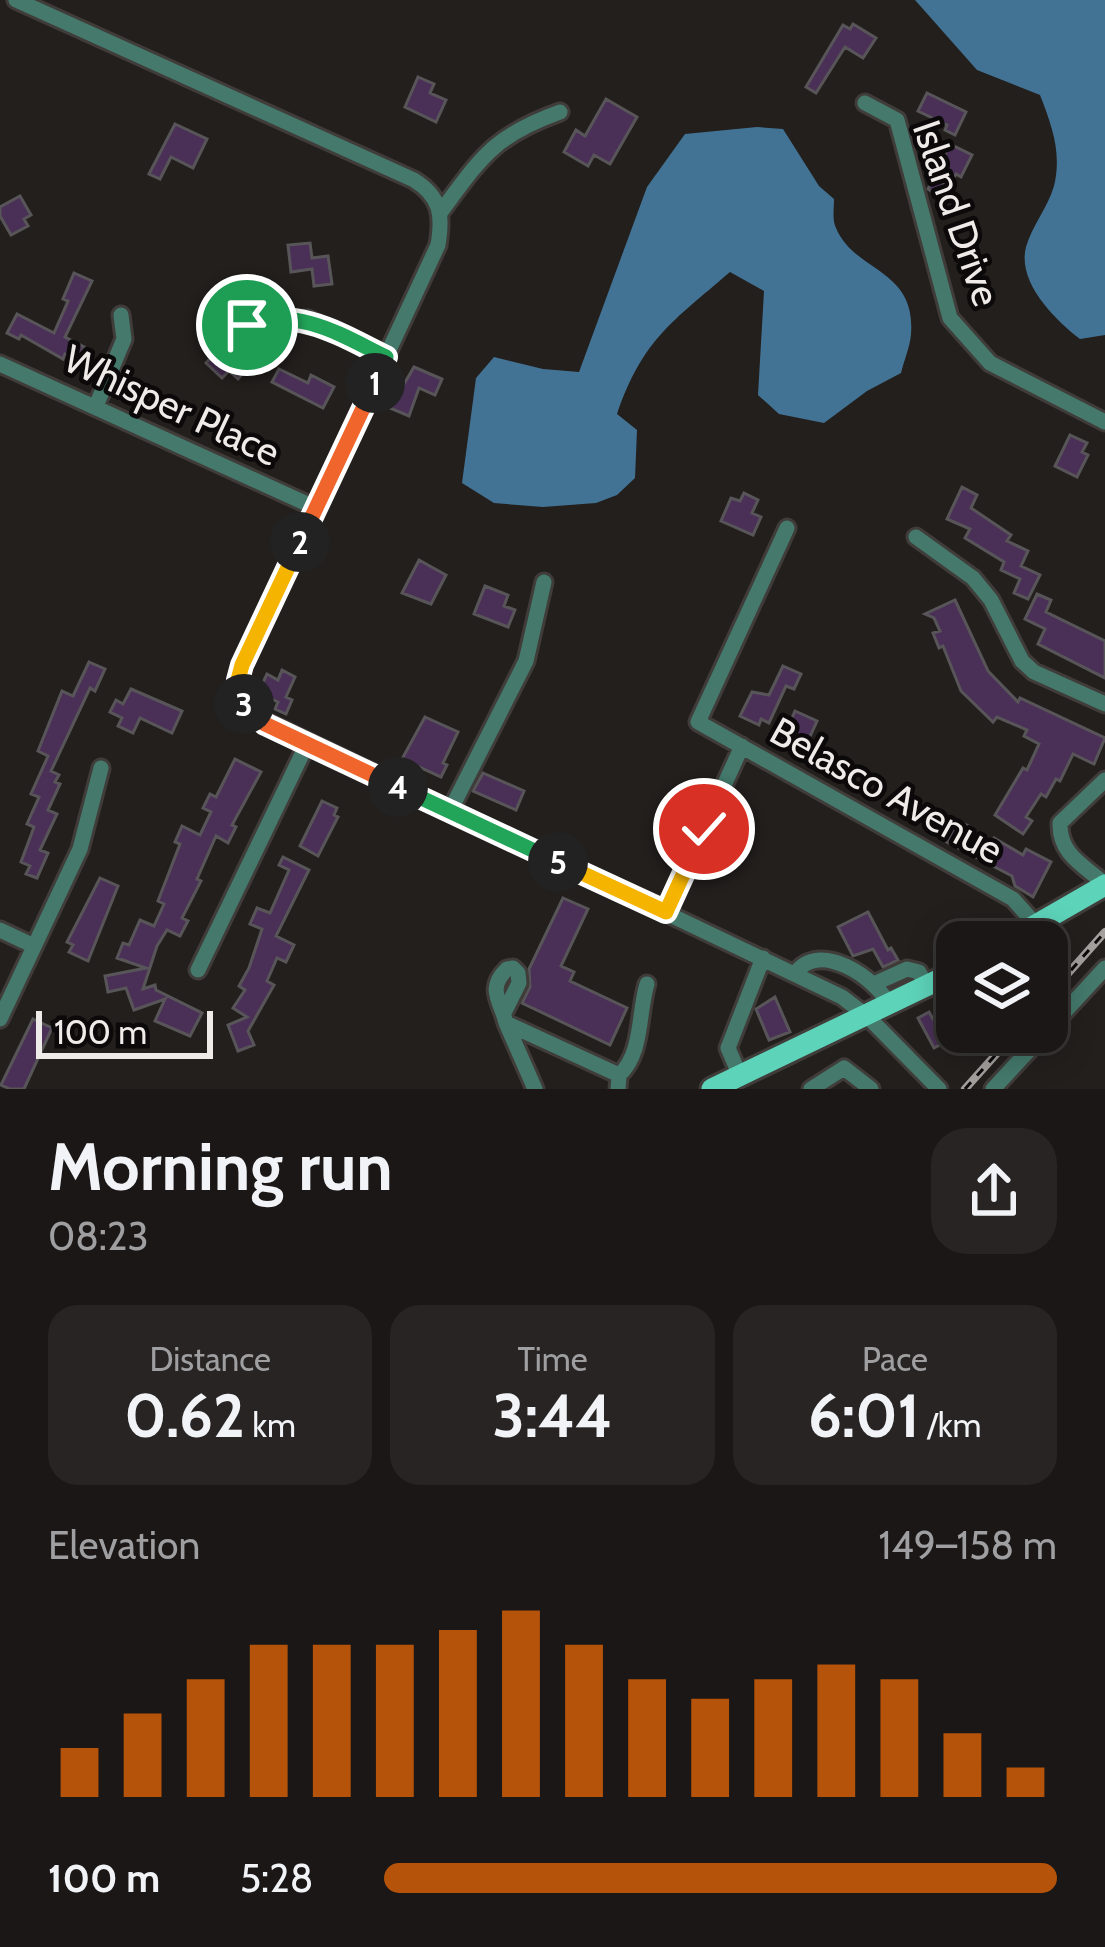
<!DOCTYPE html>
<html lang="en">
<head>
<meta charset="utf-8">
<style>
	body { margin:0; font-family:Cabin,sans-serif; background:#272423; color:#f1f3f6; height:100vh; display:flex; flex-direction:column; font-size:45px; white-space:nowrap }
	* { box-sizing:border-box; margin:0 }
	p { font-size:39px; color:#9f9fa1 }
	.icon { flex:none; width:66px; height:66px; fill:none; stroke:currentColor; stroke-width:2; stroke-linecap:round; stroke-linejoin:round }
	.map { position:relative; height:1089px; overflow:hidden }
	.details { display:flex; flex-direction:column; background:#1a1716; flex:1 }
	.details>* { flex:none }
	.fabs { position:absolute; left:936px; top:921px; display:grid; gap:24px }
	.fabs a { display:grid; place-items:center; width:132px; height:132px; border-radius:24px; background:#1a1716; box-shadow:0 6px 30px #0003,0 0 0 3px #383635; font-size:60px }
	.scale { position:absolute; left:36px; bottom:30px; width:177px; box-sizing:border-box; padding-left:12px; border:6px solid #eeebe9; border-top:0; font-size:33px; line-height:42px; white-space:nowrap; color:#eeebe9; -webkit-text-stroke:9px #0b0909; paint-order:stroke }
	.pin { position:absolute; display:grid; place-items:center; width:102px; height:102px; color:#fff; margin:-51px; border:6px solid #fff; border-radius:50%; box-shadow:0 3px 12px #0007 }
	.km { position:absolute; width:60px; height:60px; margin:-30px; border-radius:50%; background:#222; color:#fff; font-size:33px; line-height:60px; text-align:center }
	.round { display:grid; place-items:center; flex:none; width:126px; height:126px; border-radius:36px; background:#272423 }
	.headline { display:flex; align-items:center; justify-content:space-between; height:204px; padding:0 48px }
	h1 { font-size:66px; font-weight:800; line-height:90px }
	.figures { display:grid; grid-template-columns:repeat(3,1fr); gap:18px; height:204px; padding:12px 48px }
	.figures div { display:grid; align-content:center; border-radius:30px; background:#272423; text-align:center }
	.figures b { font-size:60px; font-weight:800 }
	.figures small { font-size:33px; font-weight:400 }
	.figures p { font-size:33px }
	.chart { height:336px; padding:24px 48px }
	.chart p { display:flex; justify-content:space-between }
	.chart svg { width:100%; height:216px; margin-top:12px; stroke:#b45309; stroke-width:6 }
	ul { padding:0 48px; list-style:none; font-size:39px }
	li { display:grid; grid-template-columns:192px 144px 1fr; align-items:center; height:90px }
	li i { height:30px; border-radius:15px; background:#b45309 }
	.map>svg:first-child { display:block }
	.water { fill:#437394 }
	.building { fill:#4a2f57; stroke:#585559; stroke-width:3 }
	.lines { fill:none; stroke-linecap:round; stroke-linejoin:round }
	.minor-casing { stroke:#3f3c3a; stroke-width:21 }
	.major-casing { stroke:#3f3c3a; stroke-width:27 }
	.minor { stroke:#44796c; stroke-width:15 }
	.major { stroke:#5dd4ba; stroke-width:21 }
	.rail-casing { stroke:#a3a09e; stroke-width:8 }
	.rail { stroke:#0b0909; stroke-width:3; stroke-dasharray:9; stroke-linecap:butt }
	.split-1-casing { stroke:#fff; stroke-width:24 }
	.split-2-casing { stroke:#fff; stroke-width:24 }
	.split-3-casing { stroke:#fff; stroke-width:24 }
	.split-4-casing { stroke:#fff; stroke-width:24 }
	.split-5-casing { stroke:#fff; stroke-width:24 }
	.split-6-casing { stroke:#fff; stroke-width:24 }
	.split-1 { stroke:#22a559; stroke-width:15 }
	.split-2 { stroke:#f0652b; stroke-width:15 }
	.split-3 { stroke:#f5b400; stroke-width:15 }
	.split-4 { stroke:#f0652b; stroke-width:15 }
	.split-5 { stroke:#22a559; stroke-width:15 }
	.split-6 { stroke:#f5b400; stroke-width:15 }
	.labels { text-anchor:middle; stroke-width:9; stroke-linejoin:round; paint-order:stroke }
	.street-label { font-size:39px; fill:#eeebe9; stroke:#0b0909 }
</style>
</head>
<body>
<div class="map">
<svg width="1105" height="1089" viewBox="0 0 1105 1089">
	<rect width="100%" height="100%" fill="#231f1d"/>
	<path class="water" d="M915 0H1105V335L1080 339C1054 319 1017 282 1026 247 1032 226 1048 207 1054 186 1062 153 1052 126 1040 95L977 70Z
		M757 127 783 129 819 186 834 199C834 208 832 220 836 228 855 273 916 268 911 334 910 347 904 360 901 373L867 391 824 423 779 414 758 395 764 291 730 272C672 322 643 339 617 414L637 430 635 478 617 495 596 503 543 507 494 503 462 483 476 378 494 357 543 369 579 372 647 187 685 134Z"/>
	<path class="building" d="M853 24 876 38 863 58 845 47 816 93 806 87 843 25 850 29Z
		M418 77 434 84 430 93 446 100 436 122 405 107Z
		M927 93 966 112 955 135 945 130 947 125 918 111Z
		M606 99 637 117 610 164 594 155 588 166 564 152 576 130 585 136Z
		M175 124 207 139 193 168 171 157 160 179 149 174Z
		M950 144 972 155 961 177 956 174 950 185 944 182 938 196 928 189Z
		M20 196 31 215 24 219 28 226 11 235 0 216V207Z
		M310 243 312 258 328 256 332 284 314 286 312 269 291 272 288 245Z
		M74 273 92 281 65 337 84 347 78 360 65 354 63 359 21 335 19 339 7 333 17 314 54 333 68 301 63 299Z
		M230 337 245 355 239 362 247 369 238 379 229 371 222 378 206 363Z
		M414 367 442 379 435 395 419 388 409 416 390 408Z
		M279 369 308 383 311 375 334 387 323 408 272 382Z
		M1070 435 1087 443 1082 452 1088 455 1077 477 1055 466Z
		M962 487 977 495 971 508 1011 535 1007 541 1028 551 1021 566 1040 575 1028 599 1014 593 1020 579 1001 570 1004 562 965 538 970 529 947 519Z
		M744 493 758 500 752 513 761 517 753 535 721 521 731 498 740 501Z
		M419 560 446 575 431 604 402 593Z
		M485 586 508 595 504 606 515 610 508 627 474 614Z
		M1037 594 1051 600 1046 612 1105 641V678L1038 644 1045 629 1025 619Z
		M955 600 988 671 1018 702 1020 698 1105 738 1094 764 1073 754 1060 781 1056 779 1046 797 1041 794 1026 817 1032 821 1023 834 995 815 1023 768 1027 770 1039 744 1024 736 1027 730 997 717 993 722 961 691 943 646 939 648 933 633 940 631 934 618 925 614Z
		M89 662 105 669 95 691 90 688 51 771 59 775 55 782 60 784 48 810 57 814 40 850 48 853 37 878 26 874 30 866 21 862 34 827 27 824 39 797 31 794 48 756 38 751 62 691 73 696Z
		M783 666 801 674 794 689 786 686 769 723 761 719 759 725 740 716 752 692 769 695Z
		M282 670 295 677 286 697 292 700 286 714 275 709 278 702 258 693 267 674 278 680Z
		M131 689 182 711 172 733 140 718 133 733 118 726 122 718 110 712 116 700 123 704Z
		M795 711 817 721 803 752 781 743Z
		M425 717 458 732 443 763 447 765 441 777 402 759Z
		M235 759 261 772 232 825 236 827 228 843 216 836 197 879 201 881 182 918 188 921 180 936 167 930 157 946 143 989 155 985 156 990 202 1013 190 1036 155 1021 165 999 134 1010 126 988 108 992 105 976 146 968 117 958 123 943 129 945 140 920 154 926 164 904 158 901 180 844 175 842 182 826 200 835 211 812 203 808 210 794 216 797Z
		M483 773 524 791 516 810 473 791Z
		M322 801 337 808 334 815 338 817 318 856 300 846Z
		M957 820 974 829 972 833 990 844 994 838 1023 855 1026 849 1051 862 1033 897 1015 886 1012 876 947 842Z
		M283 857 309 870 276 936 294 945 286 962 277 958 267 981 274 985 248 1031 254 1045 238 1051 228 1025 247 1017 233 1008 245 990 239 986 249 968 262 929 250 924 257 908 270 913 289 870 279 865Z
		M100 878 118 886 88 961 69 952 73 945 67 942Z
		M563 898 588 909 561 966 574 972 570 981 627 1008 610 1045 522 1003 530 987 529 969Z
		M868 912 888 950 891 948 898 960 883 967 873 949 853 956 838 927Z
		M775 997 790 1032 769 1040 756 1009Z
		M957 1006V1032H979L958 1043 955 1037 934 1048 918 1018 929 1012 933 1019Z
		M33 1019 52 1028 24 1089H10L1 1085Z"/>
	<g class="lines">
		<g class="minor-casing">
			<path id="minor" d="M16 0 414 180C441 197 443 215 438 245L242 666 240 693 252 715 842 997 868 1017 939 1089
				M865 103 897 120 950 318 990 363 1105 422
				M440 213C481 158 493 136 560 112
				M272 322 263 344H249L244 330 252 322 308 319 386 357
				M0 364 316 508
				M96 406 124 339 121 315
				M787 528 698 722 1013 899 1036 925
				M916 537 973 578 991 600 1022 661 1034 672 1105 704
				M1105 780 1060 823C1059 854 1083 865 1105 884
				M450 811 526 661 544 582
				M666 912 742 746
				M0 930 34 946
				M198 970 307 744
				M795 974C818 939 876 977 890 1006
				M876 983 907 969 919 972 927 987
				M504 1013 519 983 518 973 513 968 507 969C486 989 501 1001 506 1023
				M0 1019 80 849 101 768
				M1047 1031 1105 968
				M619 1075C643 1054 638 1013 647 984
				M740 1076 728 1048 763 958
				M535 1089 506 1023 619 1075 618 1089
				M811 1089 844 1068 871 1089
				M993 1089 1046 1032"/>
		</g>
		<g class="major-casing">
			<path id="major" d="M1006 942 1105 885
				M712 1089 957 971"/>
		</g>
		<use href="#minor" class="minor"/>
		<use href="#major" class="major"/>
		<g class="rail-casing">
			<path id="rail" d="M1047 997 1105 932
				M965 1089 1016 1032"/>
		</g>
		<use href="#rail" class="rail"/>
	</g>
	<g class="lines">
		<g class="split-1-casing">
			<path id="split-1" d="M247 325C299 307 341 335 386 357L375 383"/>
		</g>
		<g class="split-2-casing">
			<path id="split-2" d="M300 542 375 383"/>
		</g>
		<g class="split-3-casing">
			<path id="split-3" d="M244 704 238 680 242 665 300 542"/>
		</g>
		<g class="split-4-casing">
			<path id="split-4" d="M244 704 265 724 398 787"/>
		</g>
		<g class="split-5-casing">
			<path id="split-5" d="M398 787 558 862"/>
		</g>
		<g class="split-6-casing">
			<path id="split-6" d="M558 862 666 912 704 829"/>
		</g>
		<use href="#split-1" class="split-1"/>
		<use href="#split-2" class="split-2"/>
		<use href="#split-3" class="split-3"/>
		<use href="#split-4" class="split-4"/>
		<use href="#split-5" class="split-5"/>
		<use href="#split-6" class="split-6"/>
	</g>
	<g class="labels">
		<g class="street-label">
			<text transform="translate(957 213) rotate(71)" y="14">Island Drive</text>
			<text transform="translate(172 405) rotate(25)" y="14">Whisper Place</text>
			<text transform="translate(887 790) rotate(29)" y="14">Belasco Avenue</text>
		</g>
	</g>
</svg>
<div class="fabs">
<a><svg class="icon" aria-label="layers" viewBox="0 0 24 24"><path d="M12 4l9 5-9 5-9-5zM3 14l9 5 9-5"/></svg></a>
</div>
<div class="scale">100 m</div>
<div class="pin" style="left:247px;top:325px;background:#1e9e55"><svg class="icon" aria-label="arrive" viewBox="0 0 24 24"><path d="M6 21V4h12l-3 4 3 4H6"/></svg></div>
<div class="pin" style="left:704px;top:829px;background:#d93025"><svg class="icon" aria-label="check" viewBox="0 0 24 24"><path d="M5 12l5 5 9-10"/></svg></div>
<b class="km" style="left:375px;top:383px">1</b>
<b class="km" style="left:300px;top:542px">2</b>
<b class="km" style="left:244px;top:704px">3</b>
<b class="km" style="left:398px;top:787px">4</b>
<b class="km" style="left:558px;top:862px">5</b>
</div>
<section class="details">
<div class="headline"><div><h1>Morning run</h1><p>08:23</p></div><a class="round"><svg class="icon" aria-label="share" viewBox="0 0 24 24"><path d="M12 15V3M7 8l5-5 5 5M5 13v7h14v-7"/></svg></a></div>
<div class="figures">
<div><p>Distance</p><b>0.62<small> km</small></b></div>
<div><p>Time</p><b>3:44</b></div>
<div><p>Pace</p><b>6:01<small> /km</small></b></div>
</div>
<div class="chart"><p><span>Elevation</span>149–158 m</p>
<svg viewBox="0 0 160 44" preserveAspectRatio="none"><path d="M5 44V34M15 44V27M25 44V20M35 44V13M45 44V13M55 44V13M65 44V10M75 44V6M85 44V13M95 44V20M105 44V24M115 44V20M125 44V17M135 44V20M145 44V31M155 44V38"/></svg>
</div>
<ul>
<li><b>100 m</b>5:28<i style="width:100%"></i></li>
</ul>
</section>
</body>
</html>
